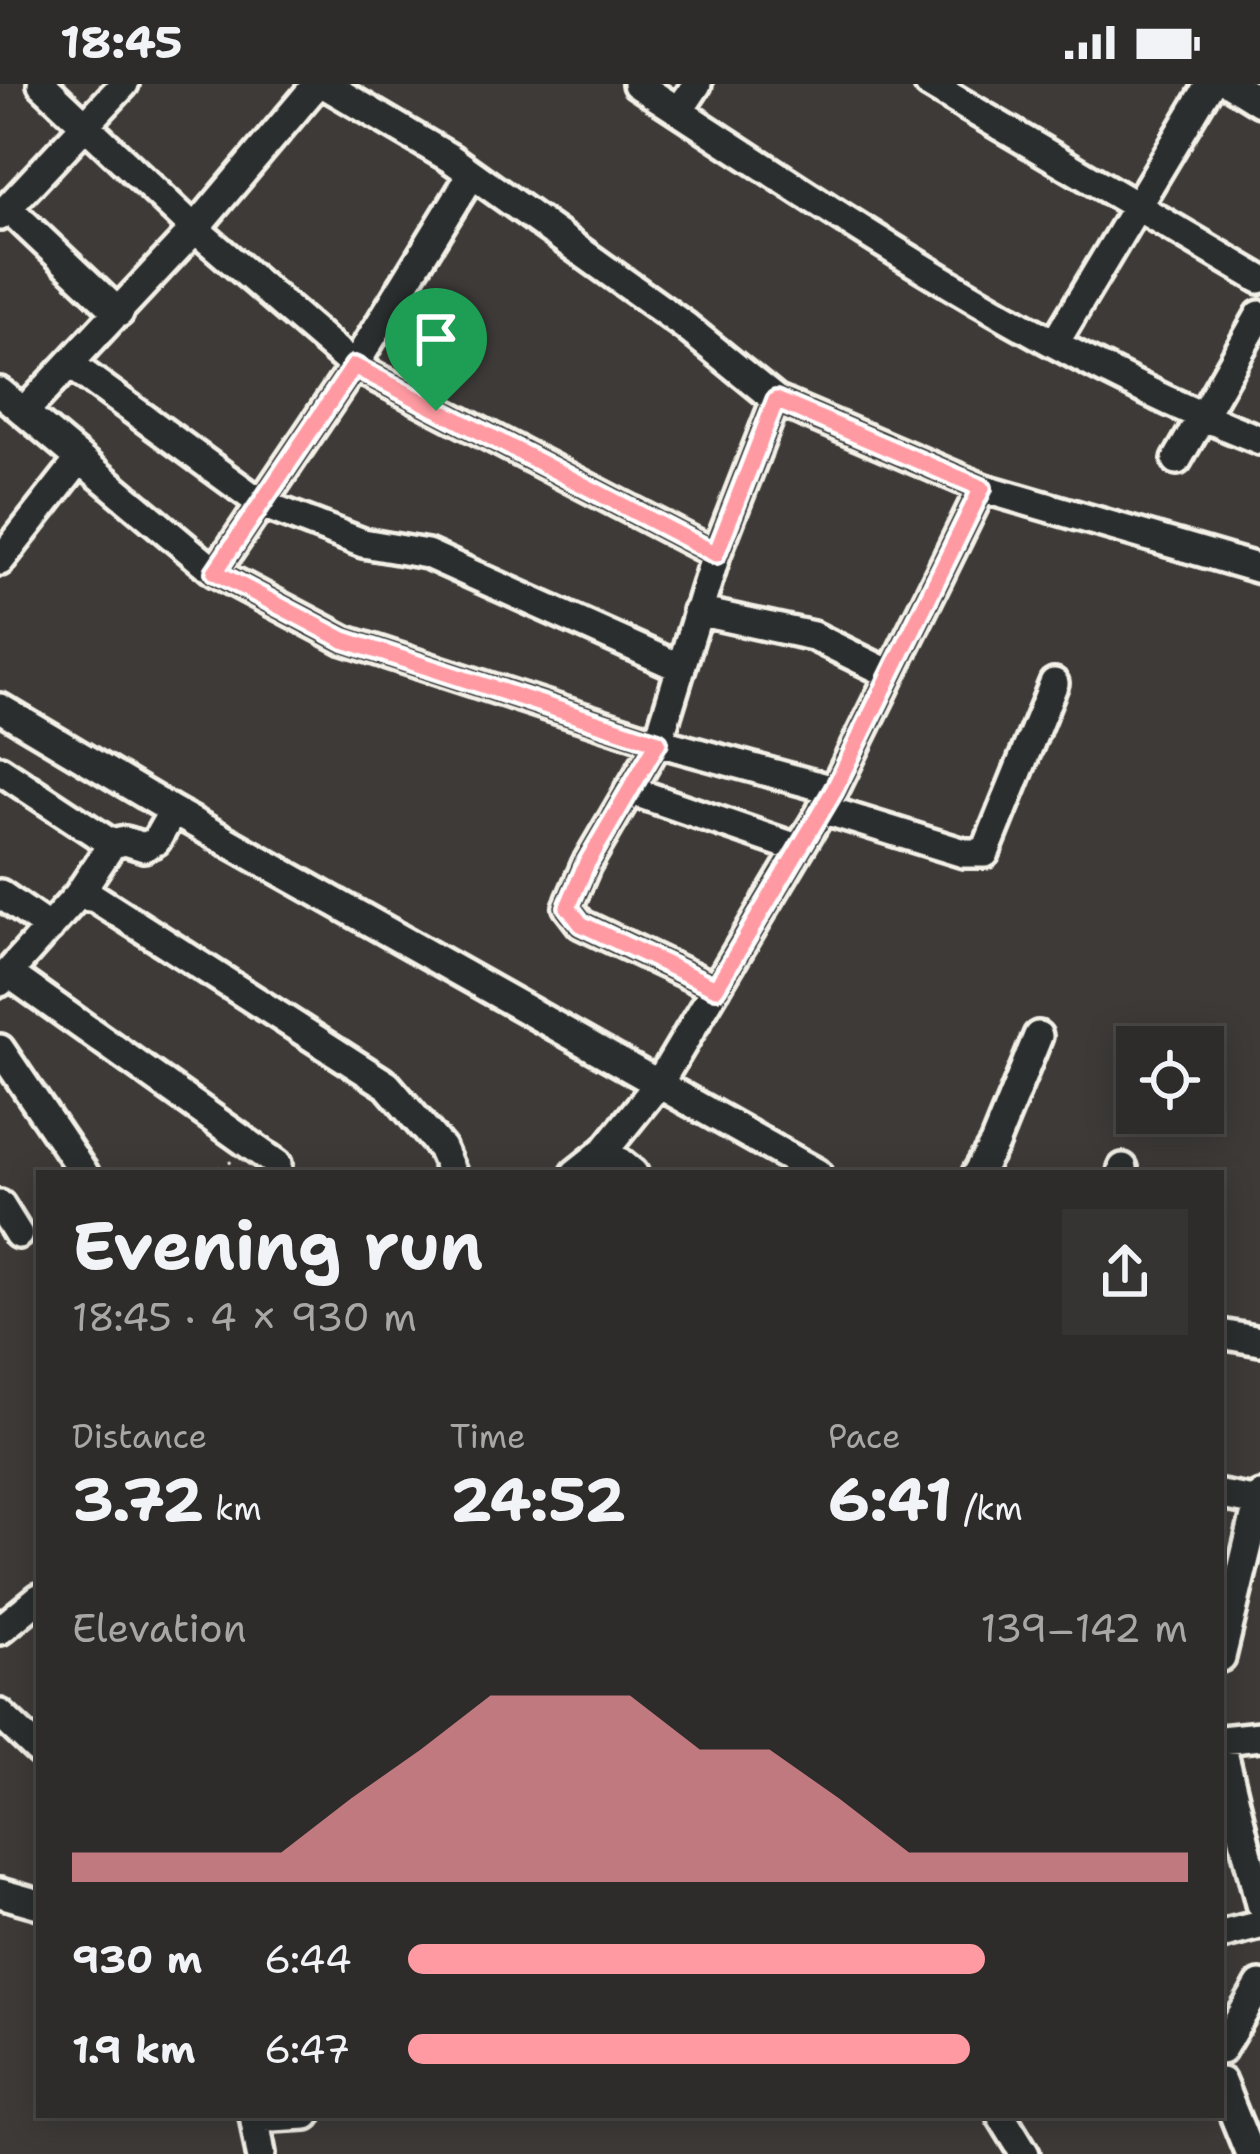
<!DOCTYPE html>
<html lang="en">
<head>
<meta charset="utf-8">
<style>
	body { margin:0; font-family:"Shantell Sans",sans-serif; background:#363432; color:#f1f3f6; height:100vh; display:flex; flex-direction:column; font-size:45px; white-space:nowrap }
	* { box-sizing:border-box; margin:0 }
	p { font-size:39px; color:#a7a7a8 }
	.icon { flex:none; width:66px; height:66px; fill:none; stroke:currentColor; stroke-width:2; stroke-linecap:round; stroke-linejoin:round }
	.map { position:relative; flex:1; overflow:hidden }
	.drawer { position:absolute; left:36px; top:1086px; width:1188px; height:948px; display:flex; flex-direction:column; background:#2e2c2a; border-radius:0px; box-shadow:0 6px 30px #0003,0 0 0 3px #494847 }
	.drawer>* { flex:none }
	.fabs { position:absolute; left:1116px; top:942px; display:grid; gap:24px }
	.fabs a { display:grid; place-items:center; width:108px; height:108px; border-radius:0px; background:#2e2c2a; box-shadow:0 6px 30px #0003,0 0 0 3px #494847; font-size:60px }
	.pin { position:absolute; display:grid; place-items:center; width:102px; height:102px; color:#fff; margin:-123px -51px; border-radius:50% 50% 50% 0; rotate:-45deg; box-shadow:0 0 12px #0007 }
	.pin .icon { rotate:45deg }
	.round { display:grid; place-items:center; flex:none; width:126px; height:126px; border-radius:0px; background:#363432 }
	.summary { display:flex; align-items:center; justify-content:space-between; height:204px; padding:0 36px }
	h1 { font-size:66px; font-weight:700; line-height:90px }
	.stats { display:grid; grid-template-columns:repeat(3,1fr); gap:18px; height:204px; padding:12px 36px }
	.stats div { display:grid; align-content:center }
	.stats b { font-size:60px; font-weight:700 }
	.stats small { font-size:33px; font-weight:400 }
	.stats p { font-size:33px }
	.chart { height:336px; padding:24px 36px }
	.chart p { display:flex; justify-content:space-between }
	.chart svg { width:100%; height:216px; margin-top:12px; fill:#ff9aa2; opacity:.7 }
	ul { padding:0 36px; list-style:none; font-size:39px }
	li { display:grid; grid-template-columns:192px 144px 1fr; align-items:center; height:90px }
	li i { height:30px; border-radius:15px; background:#ff9aa2 }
	.status { display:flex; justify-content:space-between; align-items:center; height:84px; padding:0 60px; background:#2e2c2a; direction:ltr }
	.status svg { height:33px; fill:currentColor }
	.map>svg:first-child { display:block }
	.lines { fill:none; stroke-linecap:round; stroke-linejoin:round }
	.minor-casing { stroke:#f4f1e8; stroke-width:36 }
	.path { stroke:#f4f1e8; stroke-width:3; stroke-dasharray:3 9; stroke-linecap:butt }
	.minor { stroke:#2a2d2e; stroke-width:27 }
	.route-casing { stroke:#fff; stroke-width:24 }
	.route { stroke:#ff9aa2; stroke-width:15 }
</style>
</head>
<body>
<div class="status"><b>18:45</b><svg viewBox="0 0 49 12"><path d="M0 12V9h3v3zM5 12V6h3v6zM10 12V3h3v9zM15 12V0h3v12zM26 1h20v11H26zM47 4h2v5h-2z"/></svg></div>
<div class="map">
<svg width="1260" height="2070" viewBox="0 0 1260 2070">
	<rect width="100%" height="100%" fill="#3d3a38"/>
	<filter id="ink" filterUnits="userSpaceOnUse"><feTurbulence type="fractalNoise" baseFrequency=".00833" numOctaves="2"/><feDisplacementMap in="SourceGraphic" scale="24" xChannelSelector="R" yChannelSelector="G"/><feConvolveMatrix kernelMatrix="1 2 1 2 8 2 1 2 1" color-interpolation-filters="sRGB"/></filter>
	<g filter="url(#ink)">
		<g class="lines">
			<g class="minor-casing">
				<path id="minor" d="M42 0 195 145 354 282 716 470
					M324 0 450 74 685 242 776 316 982 404 1260 485
					M637 0C836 129 1037 269 1260 356
					M929 0 1260 195
					M1231 0 1260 18
					M679 27 697 0
					M8 124 119 229
					M0 132 124 0
					M1056 257 1210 0
					M70 280 262 420 363 459 427 470 679 583
					M0 308 215 488 344 556 658 658 834 706
					M24 328 195 145 317 0
					M1177 376 1260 231
					M0 477 80 375
					M215 488 354 282 472 90
					M697 527 813 552 890 590
					M0 624 173 727 817 1089
					M0 686 112 760
					M629 706 797 764
					M822 725 964 769H985L1054 599
					M0 810 49 844
					M78 811 95 814 387 1001 441 1064 452 1089
					M8 889 277 1080
					M0 898 78 811 112 760 125 757 144 763 156 757 173 727
					M716 904 581 840 568 823 586 781 658 658 716 470 776 316
					M0 965 84 1089
					M605 1066 633 1089
					M576 1089 605 1066 659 999 834 706 982 404
					M977 1089 994 1060 1038 952
					M1122 1089 1123 1084
					M0 1121 18 1150
					M1221 1250 1260 1257
					M1221 1411 1259 1418
					M0 1546 39 1514
					M1221 1573 1260 1412
					M0 1630 39 1667
					M1221 1656 1260 1652
					M1221 1660 1260 1820
					M0 1809 39 1820
					M1221 1851 1260 1841
					M1221 1966 1260 1901
					M1221 1998 1250 2070
					M254 2031 261 2070
					M1001 2031 1025 2070
					M255 2034 306 2031"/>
			</g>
			<path class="path" d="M207 1089 233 1077"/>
			<use href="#minor" class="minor"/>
		</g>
	</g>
	<g class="lines" filter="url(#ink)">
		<g class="route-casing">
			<path id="route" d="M354 282 716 470 776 316 982 404 834 706 716 904 581 840 568 823 586 781 658 658 344 556 215 488Z"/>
		</g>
		<use href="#route" class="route"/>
	</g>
</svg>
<div class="fabs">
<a><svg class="icon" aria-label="locate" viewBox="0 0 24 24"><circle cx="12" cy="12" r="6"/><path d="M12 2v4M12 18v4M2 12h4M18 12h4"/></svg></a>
</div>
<div class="pin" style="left:436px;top:327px;background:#1e9e55"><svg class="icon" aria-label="arrive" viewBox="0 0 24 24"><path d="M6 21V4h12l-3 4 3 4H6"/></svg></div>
<section class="drawer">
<div class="summary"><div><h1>Evening run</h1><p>18:45 · 4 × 930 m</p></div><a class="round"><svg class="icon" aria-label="share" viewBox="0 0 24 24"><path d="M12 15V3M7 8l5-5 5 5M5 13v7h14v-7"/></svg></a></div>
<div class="stats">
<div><p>Distance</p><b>3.72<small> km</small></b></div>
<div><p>Time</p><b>24:52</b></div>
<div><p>Pace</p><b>6:41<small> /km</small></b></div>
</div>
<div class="chart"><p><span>Elevation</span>139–142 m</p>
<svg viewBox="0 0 160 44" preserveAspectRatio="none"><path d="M0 44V38L10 38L20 38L30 38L40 27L50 17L60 6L70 6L80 6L90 17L100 17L110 27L120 38L130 38L140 38L150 38L160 38V44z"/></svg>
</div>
<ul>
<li><b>930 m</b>6:44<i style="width:74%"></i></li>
<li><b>1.9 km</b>6:47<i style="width:72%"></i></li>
</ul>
</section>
</div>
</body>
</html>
